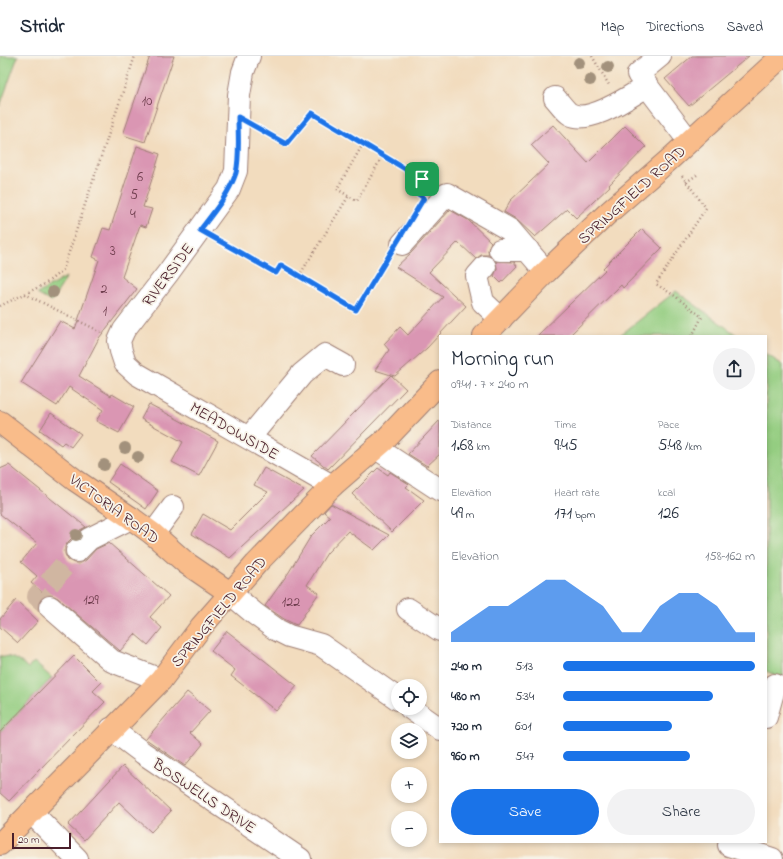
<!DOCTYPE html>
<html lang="en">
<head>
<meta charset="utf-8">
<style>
	body { margin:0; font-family:"Indie Flower",sans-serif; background:#f2f2f3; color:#1f2937; height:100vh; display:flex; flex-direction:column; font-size:15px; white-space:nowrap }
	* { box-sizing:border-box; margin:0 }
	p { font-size:13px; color:#747a83 }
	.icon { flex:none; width:22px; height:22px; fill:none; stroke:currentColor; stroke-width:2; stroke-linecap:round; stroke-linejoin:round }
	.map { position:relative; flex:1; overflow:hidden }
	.drawer { position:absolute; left:439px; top:279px; width:328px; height:508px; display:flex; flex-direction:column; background:#fff; border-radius:0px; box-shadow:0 2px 6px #0003 }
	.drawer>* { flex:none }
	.controls { position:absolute; left:391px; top:623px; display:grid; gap:8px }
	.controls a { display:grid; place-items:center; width:36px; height:36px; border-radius:50%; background:#fff; box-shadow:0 2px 6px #0003; font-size:20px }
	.scale { position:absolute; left:12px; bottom:10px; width:59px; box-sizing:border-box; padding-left:4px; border:2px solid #4a1f2b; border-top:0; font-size:11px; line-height:14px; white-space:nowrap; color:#4a1f2b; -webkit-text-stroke:3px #f7f3e8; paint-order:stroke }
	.pin { position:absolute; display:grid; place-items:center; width:34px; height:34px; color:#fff; margin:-17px; border-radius:8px; box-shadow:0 2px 6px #0006 }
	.round { display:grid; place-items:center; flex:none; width:42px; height:42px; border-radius:21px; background:#f2f2f3 }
	.summary { display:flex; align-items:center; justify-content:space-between; height:68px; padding:0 12px }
	h1 { font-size:22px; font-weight:600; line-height:30px }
	.metrics { display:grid; grid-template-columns:repeat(3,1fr); gap:6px; height:68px; padding:4px 12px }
	.metrics div { display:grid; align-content:center }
	.metrics b { font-size:17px; font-weight:600 }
	.metrics small { font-size:11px; font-weight:400 }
	.metrics p { font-size:11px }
	.chart { height:112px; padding:8px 12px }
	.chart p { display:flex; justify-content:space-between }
	.chart svg { width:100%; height:72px; margin-top:4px; fill:#1a73e8; opacity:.7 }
	.action { display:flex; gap:8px; margin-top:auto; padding:8px 12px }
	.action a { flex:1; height:46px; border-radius:24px; background:#1a73e8; color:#fff; font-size:16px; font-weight:600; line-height:46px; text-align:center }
	.action a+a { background:#f2f2f3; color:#1f2937 }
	ul { padding:0 12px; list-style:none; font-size:13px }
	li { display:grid; grid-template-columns:64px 48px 1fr; align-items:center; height:30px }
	li i { height:10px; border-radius:5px; background:#1a73e8 }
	header { display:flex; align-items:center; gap:24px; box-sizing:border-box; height:56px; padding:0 20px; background:#fff; border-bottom:1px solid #e0e1e3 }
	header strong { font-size:19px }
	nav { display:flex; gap:22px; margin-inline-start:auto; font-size:14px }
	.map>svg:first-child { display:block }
	.green { fill:#94cd81; stroke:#6f7656 }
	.building { fill:#da96b3 }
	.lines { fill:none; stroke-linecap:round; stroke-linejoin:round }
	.minor-tunnel { stroke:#d0b6a1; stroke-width:22; stroke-dasharray:22 11; stroke-linecap:butt }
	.minor-casing { stroke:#9e7e74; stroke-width:24 }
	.major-casing { stroke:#9e7e74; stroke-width:24 }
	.path { stroke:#9e7e74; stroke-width:2.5; stroke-dasharray:1 3; stroke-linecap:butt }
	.minor { stroke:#fff; stroke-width:22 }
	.major { stroke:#f9bc8a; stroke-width:22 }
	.tree { fill:#a2917b }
	.route-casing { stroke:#fff; stroke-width:8 }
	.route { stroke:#1a73e8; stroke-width:5 }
	.labels { text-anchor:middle; stroke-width:3.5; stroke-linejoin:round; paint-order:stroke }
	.number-label { font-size:14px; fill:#6e3d4d }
	.street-label { font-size:16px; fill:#4a1f2b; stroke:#f7f3e8 }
</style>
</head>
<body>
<header>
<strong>Stridr</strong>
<nav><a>Map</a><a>Directions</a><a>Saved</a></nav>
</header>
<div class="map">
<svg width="783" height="803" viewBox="0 0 783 803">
	<rect width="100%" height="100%" fill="#f7f3e8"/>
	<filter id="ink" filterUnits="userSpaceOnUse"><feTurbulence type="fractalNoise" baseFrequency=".025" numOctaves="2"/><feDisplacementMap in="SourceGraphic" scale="8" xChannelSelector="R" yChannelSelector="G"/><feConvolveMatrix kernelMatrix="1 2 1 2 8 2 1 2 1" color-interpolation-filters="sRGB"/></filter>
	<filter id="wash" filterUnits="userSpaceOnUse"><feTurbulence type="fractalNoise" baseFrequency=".012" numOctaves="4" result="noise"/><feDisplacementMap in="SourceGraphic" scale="16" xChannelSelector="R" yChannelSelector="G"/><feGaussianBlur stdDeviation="0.9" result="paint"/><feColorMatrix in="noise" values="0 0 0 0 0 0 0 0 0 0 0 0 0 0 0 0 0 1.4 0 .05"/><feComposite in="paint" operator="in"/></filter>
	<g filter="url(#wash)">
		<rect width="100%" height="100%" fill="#f2dcbe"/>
		<path class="green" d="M0 0H18L0 50Z
			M66 221 64 226 51 246 37 238Z
			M676 235 738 280H619Z
			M766 298 783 309V623L766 615Z
			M0 600C12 600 20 604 28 612L34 606 52 622 0 676Z"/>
		<g id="blocks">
			<path class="building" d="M150 0H174L145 86 123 79Z
				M692 0H749L689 50 665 23Z
				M553 69 588 107 625 70 646 91 609 129 610 130 576 162 567 153 535 181 516 163 504 156 510 145 549 108 531 89Z
				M137 90 160 98 143 151 152 153 146 171 140 169 122 221 137 233 99 282 79 320 111 340 112 338 134 351 119 377 96 365 103 354 69 331 57 350 21 327 60 265 75 273 99 204 93 201 103 172 110 174Z
				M450 154 468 164 491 186 488 194 489 199H481L476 203 458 186 429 216 466 250 427 292 395 320 391 319 406 333 328 413 312 400 391 319 375 314 389 294 384 288 400 271 408 279 443 241 396 211 411 197Z
				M642 173 662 192 623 232 621 229 569 280H537L605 214 603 212Z
				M496 205 514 206 517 210 501 227 494 220 497 213Z
				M149 348 218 385 199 420 172 406 183 386 141 363Z
				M51 357 81 378 71 391 64 386 61 389 40 374Z
				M440 364V398L427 410 408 398Z
				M120 408 158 435 146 453 108 426Z
				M9 409 86 471 80 474 68 486 65 491V498L68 504 74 507H81L86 504 96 493 109 487 169 540 150 561 162 572 148 589 135 578 120 595 119 594 58 542 52 539H46L31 527 37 520 21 506 37 487 0 458V413Z
				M264 412 304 434 230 502 192 478 203 458 230 474 268 436 254 429Z
				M378 412 388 419 390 416 409 428 406 431 424 444 392 476 352 438Z
				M331 448 389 479 374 494 348 475 327 497 307 529 319 537 297 569 294 568 284 563 265 550 289 516 311 480 330 461 324 456Z
				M16 544 38 565 18 587 0 571V563Z
				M227 575 297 630 276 655 231 620 235 614 211 595Z
				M74 600 101 627 93 635 105 646 9 745 0 737V676Z
				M187 636 210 655 190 677 203 688 185 710 146 683Z
				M123 710 171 755 151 776 119 746 84 784 68 769Z"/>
		</g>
	</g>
	<g filter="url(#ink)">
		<use href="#blocks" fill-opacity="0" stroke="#9e7e74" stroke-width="1"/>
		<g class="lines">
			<path class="minor-tunnel" d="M50 551 38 540 77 495"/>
			<g class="minor-casing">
				<path id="minor" d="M249 0 243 16 239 39 236 115 229 133 168 217 124 274 119 285 121 295 125 307 137 318 332 430
					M660 0 638 18 689 85
					M555 42C559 46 565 55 570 58 590 69 630 40 647 30
					M402 188 447 138 510 174 546 216
					M500 194H528
					M485 211 477 220 483 246 501 263
					M249 382 302 318 325 299 343 309
					M376 392 440 434
					M153 478 173 451
					M77 495 89 483 131 462
					M230 537 255 558 277 574 289 580 321 589 398 643
					M50 551 112 605 161 624
					M408 553 440 574
					M410 652 440 673
					M766 661 775 629
					M111 673 143 697 300 803
					M31 756 77 803
					M729 789 772 803"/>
			</g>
			<g class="major-casing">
				<path id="major" d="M484 280 546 216 608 157 670 103 782 0
					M0 366 75 424 131 462 153 478 186 507 230 537
					M0 788 161 624 201 571 256 508 332 430 384 385 440 326"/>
			</g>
			<path class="path" d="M592 0 609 29
				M257 72 286 88 312 57 430 128
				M363 88 337 133 357 145 383 99
				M682 120 706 152 656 228 675 240 702 261 692 280
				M686 126 697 119
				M419 139 415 136 422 123
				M218 184 276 217 281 209 356 254 388 201
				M299 220 348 141
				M25 238 101 276
				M0 250 45 228 63 214 135 0"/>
			<use href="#minor" class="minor"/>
			<use href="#major" class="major"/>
		</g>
		<g class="tree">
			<circle cx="579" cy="7" r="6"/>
			<circle cx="608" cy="11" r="6"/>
			<circle cx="590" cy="24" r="6"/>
			<circle cx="53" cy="236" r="6"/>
			<circle cx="125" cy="392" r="6"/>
			<circle cx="138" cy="401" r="6"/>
			<circle cx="104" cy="409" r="6"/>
			<circle cx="76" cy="479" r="6"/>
		</g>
	</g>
	<g class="lines" filter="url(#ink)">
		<g class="route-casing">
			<path id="route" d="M312 57 422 123 415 136 424 142 356 254 281 209 276 217 200 174C214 156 229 138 236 117 240 101 238 78 238 61L286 88Z"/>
		</g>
		<use href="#route" class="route"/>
	</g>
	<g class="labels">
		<g class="number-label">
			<text x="147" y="49">10</text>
			<text x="140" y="125">6</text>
			<text x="134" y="143">5</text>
			<text x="133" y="162">4</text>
			<text x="113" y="199">3</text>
			<text x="104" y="237">2</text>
			<text x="105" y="259">1</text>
			<text x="91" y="548">129</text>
			<text x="291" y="550">122</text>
		</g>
		<g class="street-label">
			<text transform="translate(631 138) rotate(-42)" y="6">SPRINGFIELD ROAD</text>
			<text transform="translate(167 218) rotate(-53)" y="6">RIVERSIDE</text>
			<text transform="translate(235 374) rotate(30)" y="6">MEADOWSIDE</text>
			<text transform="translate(115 452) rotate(36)" y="6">VICTORIA ROAD</text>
			<text transform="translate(218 555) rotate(-50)" y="6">SPRINGFIELD ROAD</text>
			<text transform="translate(205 739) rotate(34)" y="6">BOSWELLS DRIVE</text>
		</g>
	</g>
</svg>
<div class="controls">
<a><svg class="icon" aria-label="locate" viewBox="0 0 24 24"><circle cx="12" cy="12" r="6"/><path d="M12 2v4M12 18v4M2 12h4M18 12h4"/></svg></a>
<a><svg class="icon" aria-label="layers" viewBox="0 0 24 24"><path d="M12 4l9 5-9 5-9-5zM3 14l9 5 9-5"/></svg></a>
<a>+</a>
<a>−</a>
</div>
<div class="scale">20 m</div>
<div class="pin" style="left:422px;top:123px;background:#1e9e55"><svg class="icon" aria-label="arrive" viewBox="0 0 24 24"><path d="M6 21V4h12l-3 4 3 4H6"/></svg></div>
<section class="drawer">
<div class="summary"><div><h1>Morning run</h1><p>09:41 · 7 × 240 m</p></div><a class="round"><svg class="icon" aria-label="share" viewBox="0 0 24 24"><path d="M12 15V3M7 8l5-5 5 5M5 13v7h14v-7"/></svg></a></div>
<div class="metrics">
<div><p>Distance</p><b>1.68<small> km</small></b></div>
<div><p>Time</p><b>9:45</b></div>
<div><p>Pace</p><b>5:48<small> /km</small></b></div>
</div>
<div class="metrics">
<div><p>Elevation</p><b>49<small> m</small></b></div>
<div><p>Heart rate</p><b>171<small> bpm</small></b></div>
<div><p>kcal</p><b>126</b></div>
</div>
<div class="chart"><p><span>Elevation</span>158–162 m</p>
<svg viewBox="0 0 160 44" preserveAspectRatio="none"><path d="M0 44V38L10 30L20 22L30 22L40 14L50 6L60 6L70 14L80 22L90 38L100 38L110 22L120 14L130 14L140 22L150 38L160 38V44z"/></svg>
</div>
<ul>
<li><b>240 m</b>5:13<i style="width:100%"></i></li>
<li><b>480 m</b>5:34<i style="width:78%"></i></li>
<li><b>720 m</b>6:01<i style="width:57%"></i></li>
<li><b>960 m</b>5:47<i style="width:66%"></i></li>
</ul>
<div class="action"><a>Save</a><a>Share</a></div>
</section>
</div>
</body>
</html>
